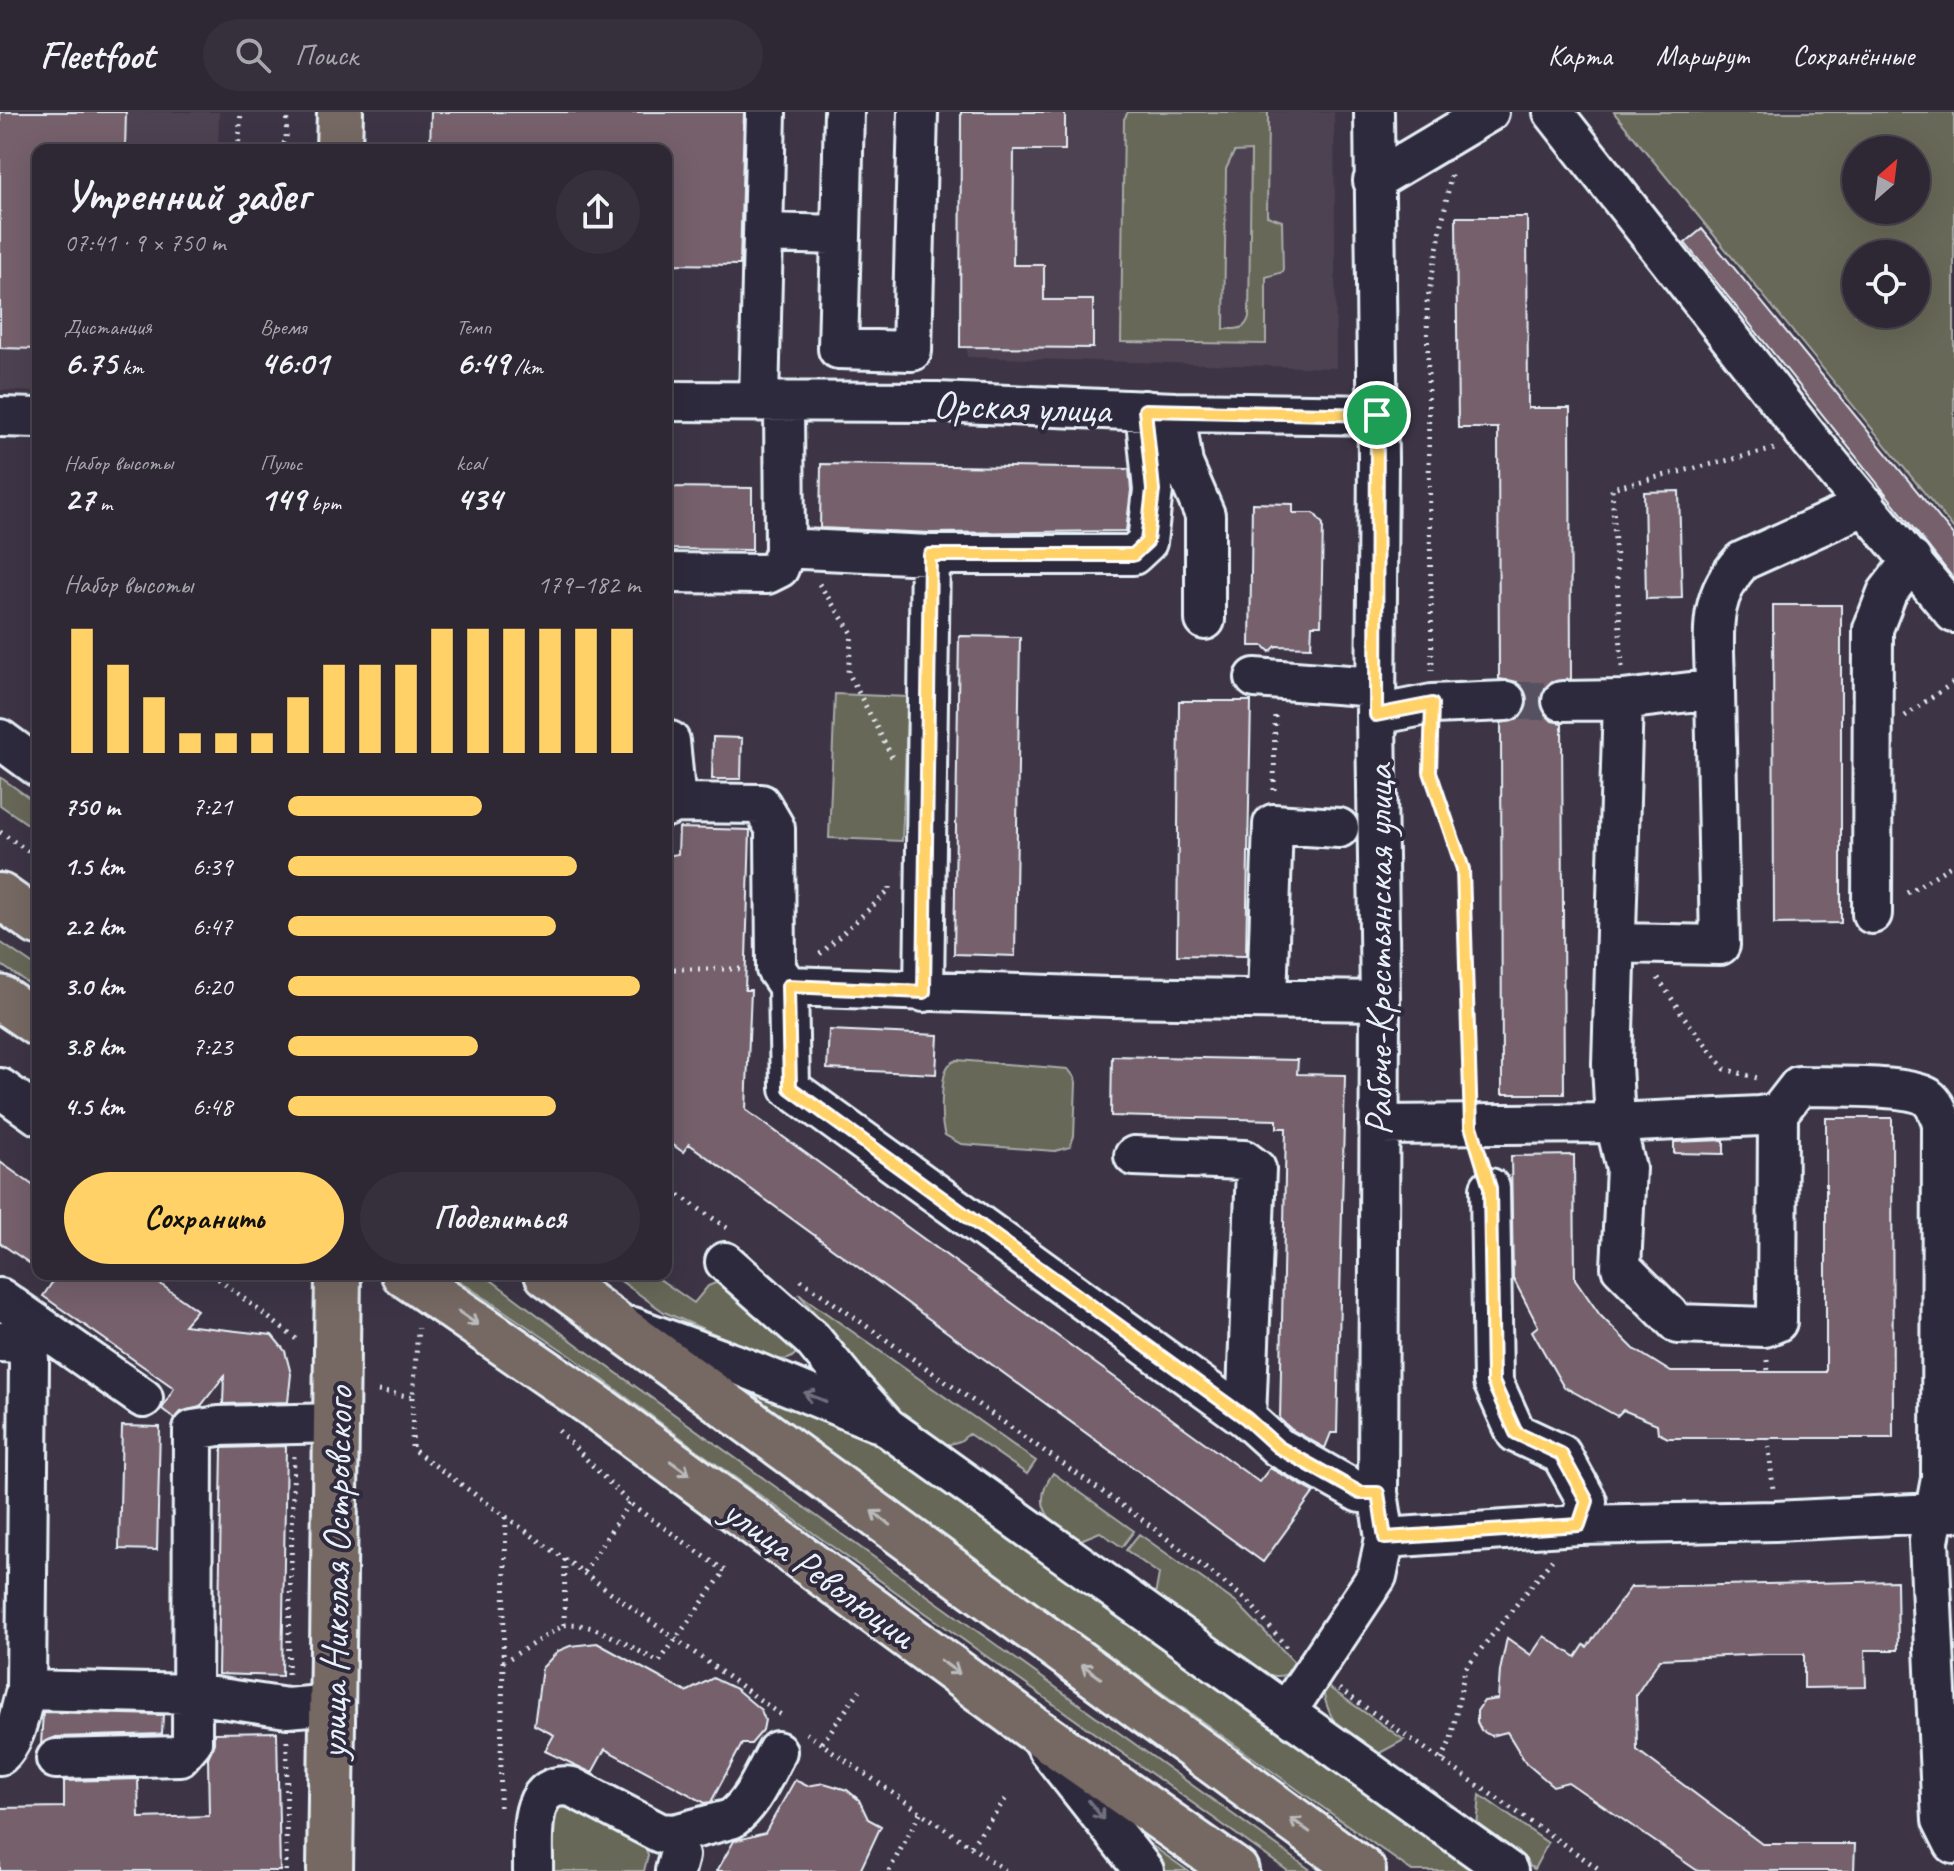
<!DOCTYPE html>
<html lang="ru">
<head>
<meta charset="utf-8">
<style>
	body { margin:0; font-family:Caveat,sans-serif; background:#36303c; color:#f1f3f6; height:100vh; display:flex; flex-direction:column; font-size:30px; white-space:nowrap }
	* { box-sizing:border-box; margin:0 }
	p { font-size:26px; color:#a7a6ac }
	.icon { flex:none; width:44px; height:44px; fill:none; stroke:currentColor; stroke-width:2; stroke-linecap:round; stroke-linejoin:round }
	.map { position:relative; flex:1; overflow:hidden }
	.drawer { position:absolute; left:32px; top:32px; width:640px; height:1136px; display:flex; flex-direction:column; background:#2e2834; border-radius:16px; box-shadow:0 8px 32px #0002,0 0 0 2px #49444f }
	.drawer>* { flex:none }
	.needle { width:52px; rotate:28deg }
	.buttons { position:absolute; left:1842px; top:24px; display:grid; gap:16px }
	.buttons a { display:grid; place-items:center; width:88px; height:88px; border-radius:50%; background:#2e2834; box-shadow:0 8px 32px #0002,0 0 0 2px #49444f; font-size:40px }
	.pin { position:absolute; display:grid; place-items:center; width:68px; height:68px; color:#fff; margin:-34px; border:4px solid #fff; border-radius:50%; box-shadow:0 2px 8px #0007 }
	.round { display:grid; place-items:center; flex:none; width:84px; height:84px; border-radius:42px; background:#36303c }
	.head { display:flex; align-items:center; justify-content:space-between; height:136px; padding:0 32px }
	h1 { font-size:44px; font-weight:600; line-height:60px }
	.metrics { display:grid; grid-template-columns:repeat(3,1fr); gap:12px; height:136px; padding:8px 32px }
	.metrics div { display:grid; align-content:center }
	.metrics b { font-size:34px; font-weight:600 }
	.metrics small { font-size:22px; font-weight:400 }
	.metrics p { font-size:22px }
	.chart { height:224px; padding:16px 32px }
	.chart p { display:flex; justify-content:space-between }
	.chart svg { width:100%; height:144px; margin-top:8px; stroke:#ffd166; stroke-width:6 }
	.action { display:flex; gap:16px; margin-top:auto; padding:16px 32px }
	.action a { flex:1; height:92px; border-radius:48px; background:#ffd166; color:#111; font-size:32px; font-weight:600; line-height:92px; text-align:center }
	.action a+a { background:#36303c; color:#f1f3f6 }
	ul { padding:0 32px; list-style:none; font-size:26px }
	li { display:grid; grid-template-columns:128px 96px 1fr; align-items:center; height:60px }
	li i { height:20px; border-radius:10px; background:#ffd166 }
	header { display:flex; align-items:center; gap:48px; box-sizing:border-box; height:112px; padding:0 40px; background:#2e2834; border-bottom:2px solid #49444f }
	header strong { font-size:38px }
	nav { display:flex; gap:44px; margin-inline-start:auto; font-size:28px }
	.search { width:560px; height:72px; background:#36303c; display:flex; align-items:center; gap:20px; box-sizing:border-box; padding:0 28px; border-radius:44px; color:#a7a6ac; font-size:30px }
	.map>svg:first-child { display:block }
	.built { fill:#4e4251 }
	.green { fill:#676859; stroke:#a8aca8; stroke-width:2; fill-rule:evenodd }
	.building { fill:#75616c; stroke:#e8f1f8; stroke-width:2 }
	.lines { fill:none; stroke-linecap:round; stroke-linejoin:round }
	.minor-tunnel { stroke:#575161; stroke-width:38; stroke-dasharray:38 19; stroke-linecap:butt }
	.minor-casing { stroke:#e8f1f8; stroke-width:44 }
	.major-casing { stroke:#e8f1f8; stroke-width:50 }
	.path { stroke:#e8f1f8; stroke-width:5; stroke-dasharray:2 6; stroke-linecap:butt }
	.minor { stroke:#2f2a3d; stroke-width:38 }
	.major { stroke:#766964; stroke-width:44 }
	.oneway { stroke:#babbbd }
	.oneway2 { stroke:#70707e }
	.route-casing { stroke:#fff; stroke-width:16 }
	.route { stroke:#ffd166; stroke-width:10 }
	.labels { text-anchor:middle; stroke-width:8; stroke-linejoin:round; paint-order:stroke }
	.street-label { font-size:40px; fill:#e8f1f8; stroke:#2f2a3d }
</style>
</head>
<body>
<header>
<strong>Fleetfoot</strong>
<div class="search"><svg class="icon" aria-label="search" viewBox="0 0 24 24"><circle cx="10" cy="10" r="6"/><path d="M15 15l6 6"/></svg>Поиск</div>
<nav><a>Карта</a><a>Маршрут</a><a>Сохранённые</a></nav>
</header>
<div class="map">
<svg width="1954" height="1759" viewBox="0 0 1954 1759">
	<rect width="100%" height="100%" fill="#3d3546"/>
	<filter id="ink" filterUnits="userSpaceOnUse"><feTurbulence type="fractalNoise" baseFrequency=".0125" numOctaves="2"/><feDisplacementMap in="SourceGraphic" scale="16" xChannelSelector="R" yChannelSelector="G"/><feConvolveMatrix kernelMatrix="1 2 1 2 8 2 1 2 1" color-interpolation-filters="sRGB"/></filter>
	<g filter="url(#ink)">
		<path class="built" d="M0 0H219L218 38H38V280L0 278Z
			M961 0H1334L1336 256 967 245V235H960Z"/>
		<path class="green" d="M1128 0H1268L1267 104 1282 109 1283 160 1266 165V232L1121 230 1124 7ZM1251 39 1249 205C1245 219 1236 217 1224 217L1226 57 1234 40Z
			M1614 0H1954V417L1615 2ZM1856 38H1916V98H1856ZM1856 142H1916V202H1856Z
			M835 582 908 585 902 729 829 726Z
			M0 665 38 692V719L0 693Z
			M0 830 38 856V878L0 852Z
			M957 948 1068 957 1075 966 1076 971 1074 1024 1070 1035 1055 1039 961 1032 945 1023C940 1012 941 967 947 956 949 951 952 951 957 948Z
			M449 1162H483L579 1234 1312 1759H1288L712 1349 571 1244Z
			M611 1162H652L694 1191 708 1174 725 1167 799 1236C793 1249 784 1249 771 1246L664 1200Z
			M799 1182 1036 1349 1027 1362 969 1322 960 1329 944 1334 893 1296Z
			M718 1260 889 1334 1481 1759H1412L914 1404Z
			M1053 1361 1134 1419 1122 1435 1100 1420 1078 1429C1051 1410 1029 1395 1053 1361Z
			M1139 1422 1238 1492 1297 1553C1289 1563 1281 1566 1269 1563 1249 1559 1176 1500 1155 1484L1159 1462 1126 1438Z
			M1321 1570 1404 1628 1376 1643C1339 1615 1330 1617 1321 1570Z
			M1480 1683 1548 1731 1534 1757 1477 1715Z
			M558 1695 574 1697 646 1737 648 1743 644 1759H553C552 1739 546 1712 558 1695Z
			M1127 1716 1188 1759H1165Z"/>
		<path class="building" d="M0 0H126L125 38H38V237L0 236Z
			M431 0H744L740 153 666 152V38H430Z
			M961 0H1065V38H1014L1013 153H1044V188H1093V236L960 235Z
			M1456 105H1527L1528 296H1570L1571 567 1550 571 1542 579 1540 589 1544 601 1552 609 1562 611 1564 982H1502L1501 611 1518 607 1526 598 1528 587 1525 578 1517 570 1499 567 1498 316H1458Z
			M1702 117 1954 424V467L1685 131Z
			M821 352 1129 357 1131 378 1126 419 931 421 820 416Z
			M666 375 752 376V438L666 437Z
			M1679 379 1682 486 1646 487 1644 380Z
			M1252 391 1293 392V401H1314L1323 412 1321 513H1312L1311 535 1276 534 1270 540 1264 534H1250Z
			M1773 493H1841V811L1774 812Z
			M959 524 1020 525 1015 844 954 842Z
			M1179 589H1251L1246 844 1177 843Z
			M713 625 742 626 741 667H712Z
			M679 716 750 718 745 878H751L746 998 1259 1370 1270 1356 1314 1380 1263 1450 689 1032 683 1040 666 1028V744L678 742Z
			M829 918 938 923 936 962 827 957Z
			M1112 944 1298 948 1297 962 1345 963 1337 1321H1331L1325 1336 1291 1317 1280 1307 1286 1016H1277V1008L1111 1004Z
			M1826 1006H1892L1893 1326H1668L1658 1321 1657 1312 1623 1298 1617 1304 1563 1274 1532 1219 1538 1214 1513 1166 1511 1044 1574 1043 1575 1167 1600 1203 1634 1237 1671 1260H1826Z
			M1724 1028V1042L1674 1041V1030Z
			M0 1050 38 1077V1157L0 1131Z
			M58 1162H146L197 1198 184 1213 272 1223 285 1239 291 1262 288 1290 223 1292 224 1264 200 1295 181 1300 175 1307 162 1297 174 1276 43 1184Z
			M122 1314 160 1315 157 1438 119 1437Z
			M286 1334 282 1564 218 1562 222 1336Z
			M1897 1469 1898 1538H1865L1866 1575 1804 1576V1542H1767L1660 1547 1636 1583 1637 1638 1762 1732H1855L1854 1759H1698L1568 1670 1553 1674 1526 1651 1507 1620 1491 1624 1481 1618 1477 1610V1599L1484 1589 1498 1587 1500 1559 1507 1526 1531 1543 1544 1524 1576 1545 1584 1533 1587 1535 1631 1475Z
			M597 1531 686 1580 713 1566 736 1577 761 1598 765 1608 763 1618 751 1632H742L711 1690 705 1691 605 1637 592 1661 545 1639 554 1623 534 1613 542 1556 558 1539 570 1534Z
			M43 1600 163 1603 162 1622 55 1625 41 1632Z
			M277 1620 280 1759H0V1696L64 1695V1669L138 1667 139 1706 209 1704 208 1646 214 1631V1621Z
			M795 1668 807 1674 824 1671 847 1678 859 1688 868 1707 881 1714 860 1759H717L734 1729 765 1721Z"/>
		<g class="lines">
			<path class="minor-tunnel" d="M1506 589H1562"/>
			<g class="minor-casing">
				<path id="minor" d="M1553 0 1811 329 1954 501
					M1373 69 1489 0
					M763 121 841 123 844 0
					M841 123 838 237 912 239 918 0
					M666 289 937 290 1175 300 1377 303
					M759 289 766 0
					M1175 300 1183 352 1205 403V508
					M0 305 38 306
					M802 437 930 443H1133L1147 430 1153 378 1145 298
					M666 461 767 462 779 456 785 440 784 290
					M1255 566 1376 575
					M1623 588 1612 952 1615 1011 1626 1056 1621 1155 1678 1212 1765 1215 1777 1210 1778 1001
					M1562 589 1623 588 1715 577C1715 526 1705 489 1742 449L1866 393
					M1376 603 1432 592 1506 589
					M0 627 38 655
					M666 629H670L676 691
					M666 695 676 691 761 692 775 716 776 857 788 874 790 976 1246 1306 1278 1335 1307 1351 1360 1381H1378
					M1872 802 1873 517 1887 481 1912 448
					M1617 831 1720 833 1715 577
					M788 874 1110 885 1380 889
					M924 880 930 443
					M1267 887 1273 712 1339 716
					M0 976 38 1003
					M1379 1013 1615 1011 1759 1004 1778 1001 1799 974C1825 975 1908 972 1927 985 1935 991 1940 1003 1942 1013L1941 1367 1929 1429 1942 1708 1954 1732
					M1134 1044 1244 1048 1256 1057 1246 1306
					M1490 1076 1493 1270 1516 1321 1561 1342 1587 1389 1579 1413
					M725 1150 812 1227 851 1275 887 1315 1508 1759
					M0 1186 143 1286
					M633 1215 743 1255 877 1310
					M0 1230 22 1231 29 1247 26 1578C20 1598 16 1629 0 1643
					M1385 1426 1579 1413 1775 1409 1954 1400
					M26 1578 194 1582 287 1596 333 1592
					M1287 1599 1377 1464 1385 1426 1378 1381 1380 889 1376 603 1378 347 1374 0
					M1047 1636 1144 1759
					M56 1647 180 1644 192 1630 193 1318 219 1314 337 1311
					M533 1759C534 1729 524 1667 572 1675L660 1721 674 1722 731 1707C753 1692 764 1662 777 1639
					M675 1759 679 1744"/>
			</g>
			<g class="major-casing">
				<path id="major" d="M339 38 340 0
					M0 784 38 811
					M0 886 38 912
					M404 1162 595 1294 1031 1615 1236 1759
					M547 1162 1363 1759
					M330 1759 338 1162"/>
			</g>
			<path class="path" d="M238 38 241 0
				M278 38 286 29 287 0
				M819 472 852 521 848 560 892 645
				M1622 555 1612 376 1775 337
				M1432 559 1427 191 1451 63
				M1905 604 1954 570
				M1431 625 1430 660 1463 757 1470 981
				M1274 678 1275 600
				M0 720 38 746
				M1907 781 1954 752
				M820 842 890 778V775
				M666 857H745
				M1658 866 1684 905 1725 957 1761 967
				M666 1074 727 1116
				M212 1162 300 1230
				M801 1168 1144 1409 1248 1489 1289 1538
				M1767 1248 1768 1260
				M378 1279 413 1285 418 1216
				M413 1285 412 1337 785 1606
				M1768 1326 1773 1377
				M584 1460 629 1391
				M564 1513 565 1446
				M503 1550 564 1513C591 1507 635 1538 659 1550L725 1459 629 1391 555 1315
				M288 1562 294 1344
				M1339 1577 1602 1759
				M806 1621 1006 1759
				M822 1631 860 1578
				M1442 1648 1451 1627 1465 1557 1552 1448
				M500 1695 506 1405
				M971 1734 1007 1685
				M286 1759 287 1628
				M889 1759 921 1699"/>
			<use href="#minor" class="minor"/>
			<use href="#major" class="major"/>
		</g>
		<defs><path id="oneway-shaft" d="M-6 0H5M1.5-3L5.5 0L1.5 3" fill="none" stroke-width="1.6" stroke-linecap="round" stroke-linejoin="round" transform="scale(2)"/></defs>
		<g class="oneway">
			<use href="#oneway-shaft" transform="translate(468 1206) rotate(35)"/>
			<use href="#oneway-shaft" transform="translate(680 1356) rotate(36)"/>
			<use href="#oneway-shaft" transform="translate(881 1406) rotate(-144)"/>
			<use href="#oneway-shaft" transform="translate(950 1555) rotate(36)"/>
			<use href="#oneway-shaft" transform="translate(1091 1559) rotate(-144)"/>
			<use href="#oneway-shaft" transform="translate(1300 1713) rotate(-144)"/>
		</g>
		<g class="oneway2">
			<use href="#oneway-shaft" transform="translate(815 1285) rotate(-158)"/>
			<use href="#oneway-shaft" transform="translate(1096 1698) rotate(52)"/>
		</g>
	</g>
	<g class="lines" filter="url(#ink)">
		<g class="route-casing">
			<path id="route" d="M1145 298 1377 303 1376 603 1432 592 1430 660 1463 757 1471 1014 1490 1076 1493 1270 1516 1321 1561 1342 1587 1389 1579 1413 1385 1426 1378 1381H1360L1278 1335 1246 1306 790 976 788 874 924 880 930 443H1133L1147 430 1153 378Z"/>
		</g>
		<use href="#route" class="route"/>
	</g>
	<g class="labels">
		<g class="street-label">
			<text transform="translate(1022 294) rotate(2)" y="14">Орская улица</text>
			<text transform="translate(1378 838) rotate(-90)" y="14">Рабоче-Крестьянская улица</text>
			<text transform="translate(820 1460) rotate(36)" y="14">улица Революции</text>
			<text transform="translate(335 1461) rotate(-89)" y="14">улица Николая Островского</text>
		</g>
	</g>
</svg>
<div class="buttons">
<a><svg class="needle" viewBox="-14 -14 28 28"><path d="M0-13l5 13h-10z" fill="#e53935"/><path d="M0 13l5-13h-10z" fill="#a7a6ac"/></svg></a>
<a><svg class="icon" aria-label="locate" viewBox="0 0 24 24"><circle cx="12" cy="12" r="6"/><path d="M12 2v4M12 18v4M2 12h4M18 12h4"/></svg></a>
</div>
<div class="pin" style="left:1377px;top:303px;background:#1e9e55"><svg class="icon" aria-label="arrive" viewBox="0 0 24 24"><path d="M6 21V4h12l-3 4 3 4H6"/></svg></div>
<section class="drawer">
<div class="head"><div><h1>Утренний забег</h1><p>07:41 · 9 × 750 m</p></div><a class="round"><svg class="icon" aria-label="share" viewBox="0 0 24 24"><path d="M12 15V3M7 8l5-5 5 5M5 13v7h14v-7"/></svg></a></div>
<div class="metrics">
<div><p>Дистанция</p><b>6.75<small> km</small></b></div>
<div><p>Время</p><b>46:01</b></div>
<div><p>Темп</p><b>6:49<small> /km</small></b></div>
</div>
<div class="metrics">
<div><p>Набор высоты</p><b>27<small> m</small></b></div>
<div><p>Пульс</p><b>149<small> bpm</small></b></div>
<div><p>kcal</p><b>434</b></div>
</div>
<div class="chart"><p><span>Набор высоты</span>179–182 m</p>
<svg viewBox="0 0 160 44" preserveAspectRatio="none"><path d="M5 44V6M15 44V17M25 44V27M35 44V38M45 44V38M55 44V38M65 44V27M75 44V17M85 44V17M95 44V17M105 44V6M115 44V6M125 44V6M135 44V6M145 44V6M155 44V6"/></svg>
</div>
<ul>
<li><b>750 m</b>7:21<i style="width:55%"></i></li>
<li><b>1.5 km</b>6:39<i style="width:82%"></i></li>
<li><b>2.2 km</b>6:47<i style="width:76%"></i></li>
<li><b>3.0 km</b>6:20<i style="width:100%"></i></li>
<li><b>3.8 km</b>7:23<i style="width:54%"></i></li>
<li><b>4.5 km</b>6:48<i style="width:76%"></i></li>
</ul>
<div class="action"><a>Сохранить</a><a>Поделиться</a></div>
</section>
</div>
</body>
</html>
